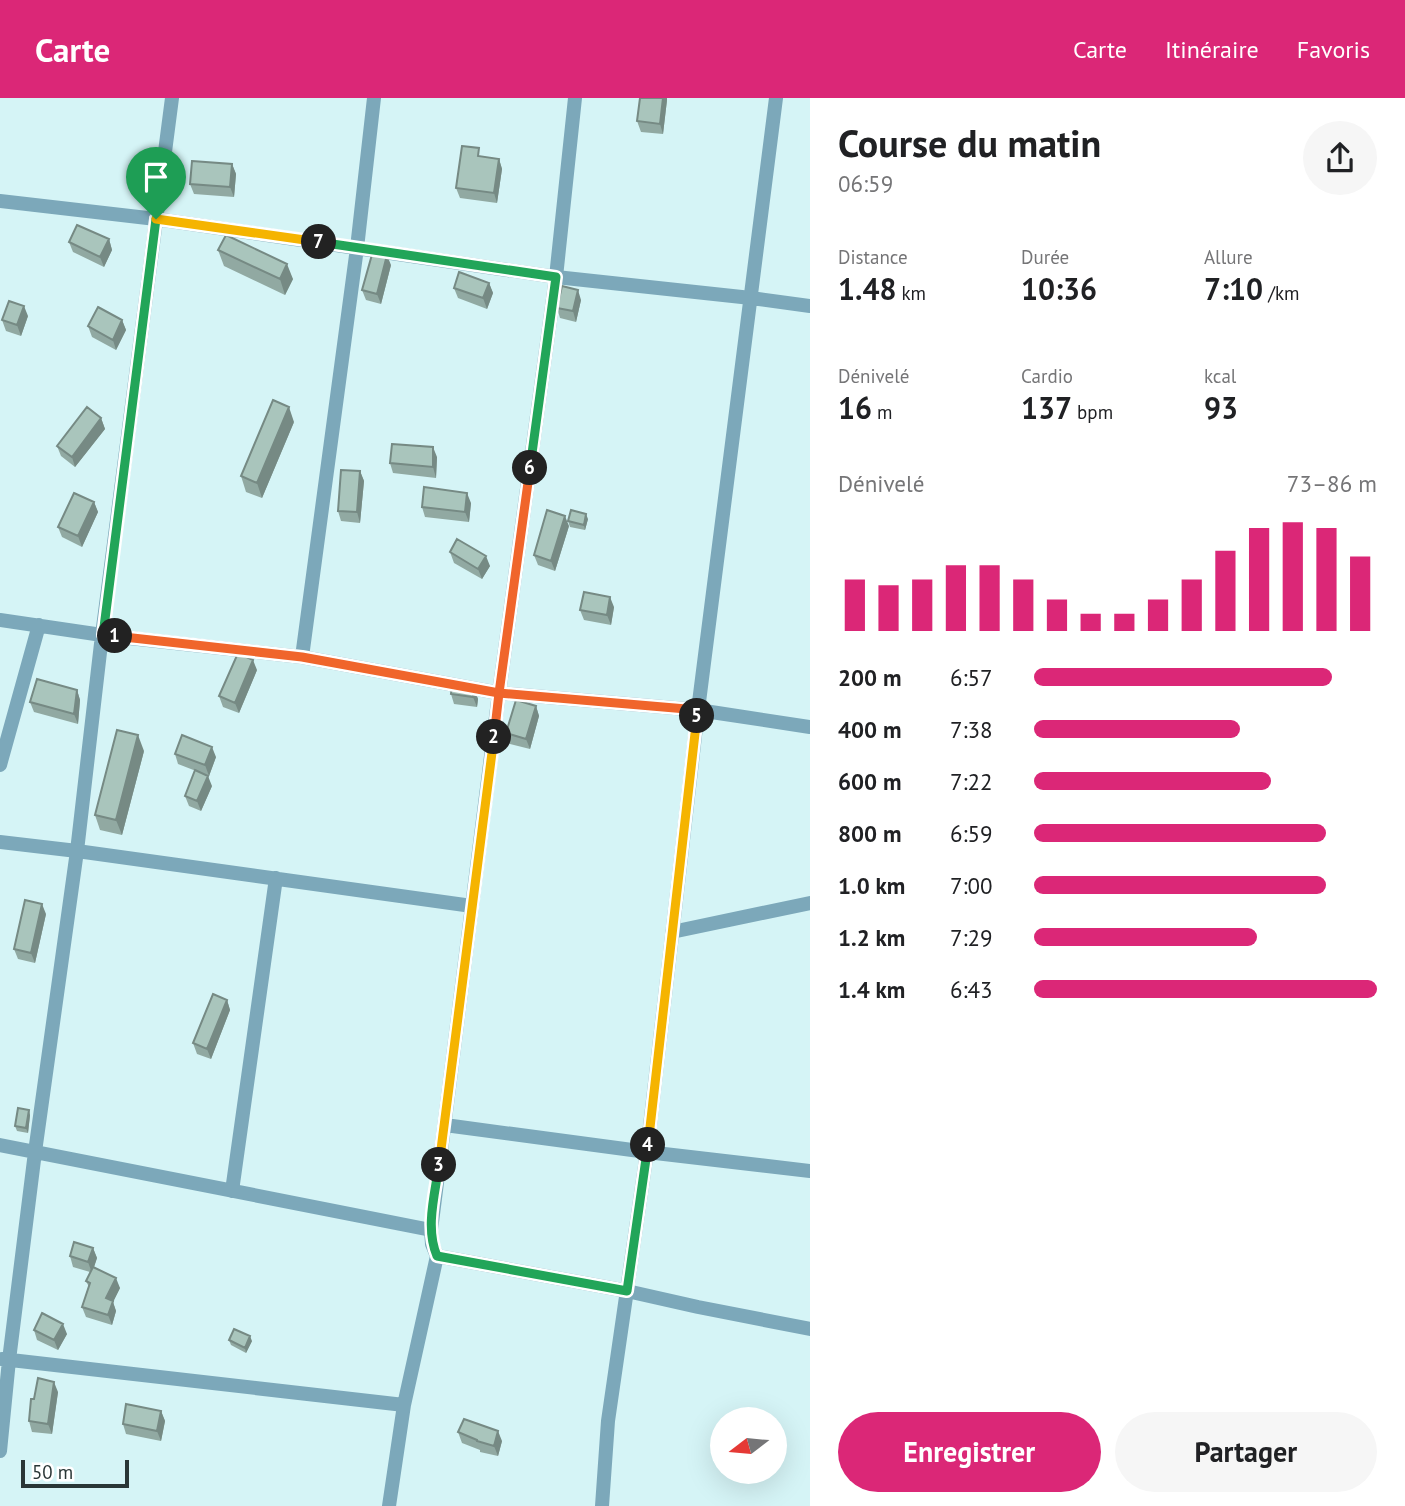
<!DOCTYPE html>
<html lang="fr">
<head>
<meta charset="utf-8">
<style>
	body { margin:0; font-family:"PT Sans",sans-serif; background:#f6f6f6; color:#202124; height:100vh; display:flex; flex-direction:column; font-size:26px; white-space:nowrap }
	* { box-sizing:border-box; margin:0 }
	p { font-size:23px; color:#757577 }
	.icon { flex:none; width:38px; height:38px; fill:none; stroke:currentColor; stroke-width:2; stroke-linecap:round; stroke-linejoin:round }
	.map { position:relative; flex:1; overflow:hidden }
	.side { display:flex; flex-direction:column; background:#fff; width:595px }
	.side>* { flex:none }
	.needle { width:46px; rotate:254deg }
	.tools { position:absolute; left:710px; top:1309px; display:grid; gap:14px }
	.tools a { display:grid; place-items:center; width:77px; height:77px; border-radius:50%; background:#fff; box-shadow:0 7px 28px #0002; font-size:35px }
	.scale { position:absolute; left:21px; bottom:18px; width:108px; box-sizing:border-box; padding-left:7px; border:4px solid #293636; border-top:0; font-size:19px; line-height:24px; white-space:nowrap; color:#293636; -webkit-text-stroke:5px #fff; paint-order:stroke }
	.pin { position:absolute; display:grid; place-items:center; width:60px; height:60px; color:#fff; margin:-72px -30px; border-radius:50% 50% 50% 0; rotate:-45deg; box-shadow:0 0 7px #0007 }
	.pin .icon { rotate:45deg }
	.km { position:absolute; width:35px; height:35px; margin:-18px; border-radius:50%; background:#222; color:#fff; font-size:19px; line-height:35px; text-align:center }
	.round { display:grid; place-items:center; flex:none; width:74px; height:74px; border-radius:37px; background:#f6f6f6 }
	.summary { display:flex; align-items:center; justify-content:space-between; height:119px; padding:0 28px }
	h1 { font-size:38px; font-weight:700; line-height:52px }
	.stats { display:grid; grid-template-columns:repeat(3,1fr); gap:10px; height:119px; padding:7px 28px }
	.stats div { display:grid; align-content:center }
	.stats b { font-size:30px; font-weight:700 }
	.stats small { font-size:19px; font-weight:400 }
	.stats p { font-size:19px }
	.chart { height:196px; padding:14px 28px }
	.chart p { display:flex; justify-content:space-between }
	.chart svg { width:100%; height:126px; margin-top:7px; stroke:#db2777; stroke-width:6 }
	.action { display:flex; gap:14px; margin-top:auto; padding:14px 28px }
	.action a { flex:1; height:80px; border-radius:42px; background:#db2777; color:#fff; font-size:28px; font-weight:700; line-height:80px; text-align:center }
	.action a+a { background:#f6f6f6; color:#202124 }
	ul { padding:0 28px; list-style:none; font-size:23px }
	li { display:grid; grid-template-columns:112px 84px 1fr; align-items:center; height:52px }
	li i { height:18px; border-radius:9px; background:#db2777 }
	header { display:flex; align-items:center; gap:42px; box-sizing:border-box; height:98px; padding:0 35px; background:#db2777; color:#fff }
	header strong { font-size:33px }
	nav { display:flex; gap:38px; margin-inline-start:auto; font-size:24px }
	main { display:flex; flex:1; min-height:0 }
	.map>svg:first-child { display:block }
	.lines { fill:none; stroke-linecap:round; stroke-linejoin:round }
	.minor { stroke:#7ca8ba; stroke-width:14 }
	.wall { fill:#91a9a2 }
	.shaded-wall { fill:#768a84 }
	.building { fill:#a9c5bc; stroke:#768a84; stroke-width:2 }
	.split-1-casing { stroke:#fff; stroke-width:14 }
	.split-2-casing { stroke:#fff; stroke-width:14 }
	.split-3-casing { stroke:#fff; stroke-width:14 }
	.split-4-casing { stroke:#fff; stroke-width:14 }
	.split-5-casing { stroke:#fff; stroke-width:14 }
	.split-6-casing { stroke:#fff; stroke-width:14 }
	.split-7-casing { stroke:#fff; stroke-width:14 }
	.split-8-casing { stroke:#fff; stroke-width:14 }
	.split-1 { stroke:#22a559; stroke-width:9 }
	.split-2 { stroke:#f0652b; stroke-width:9 }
	.split-3 { stroke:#f5b400; stroke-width:9 }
	.split-4 { stroke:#22a559; stroke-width:9 }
	.split-5 { stroke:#f5b400; stroke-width:9 }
	.split-6 { stroke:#f0652b; stroke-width:9 }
	.split-7 { stroke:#22a559; stroke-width:9 }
	.split-8 { stroke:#f5b400; stroke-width:9 }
</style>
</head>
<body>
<header>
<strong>Carte</strong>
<nav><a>Carte</a><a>Itinéraire</a><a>Favoris</a></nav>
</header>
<main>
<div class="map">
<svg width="810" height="1408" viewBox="0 0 810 1408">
	<rect width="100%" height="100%" fill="#d5f4f6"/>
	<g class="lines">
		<path class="minor" d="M0 103 156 121 556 179 751 200 810 208
			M0 522 102 537 302 559 499 595 698 612 810 629
			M302 559 357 150 374 0
			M0 667 39 527
			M0 744 77 753 472 808
			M672 834 810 805
			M445 1027 647 1054 810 1073
			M0 1047 431 1132
			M232 1093 276 780
			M437 1158 627 1193 698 1209 810 1231
			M2 1261 404 1307
			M0 1353 9 1262 35 1054 77 753 102 537 172 0
			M389 1408 404 1307 437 1158 432 1146 431 1132 499 595 556 179 575 0
			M602 1408 608 1323 647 1054 698 612 776 0"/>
	</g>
	<path class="wall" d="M667 2 663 36 641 34 637 23Z
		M482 59 499 61 502 71 497 105 460 100 456 90Z
		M232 66 236 76 234 99 194 96 190 86Z
		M109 141 112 152 104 169 73 154 69 144Z
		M218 152 293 181 285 197 224 168Z
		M391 167 381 206 366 202 362 192Z
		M489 185 493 195 487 211 458 200 454 190Z
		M581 202 576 224 560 220 557 210Z
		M28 218 21 238 6 233 2 222Z
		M122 222 126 232 116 252 92 239 88 228Z
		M101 320 105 331 75 369 61 358 57 348Z
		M294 324 262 400 246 394 241 378Z
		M437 359 436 380 393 375 390 365Z
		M360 373 364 383 360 425 341 423 338 413Z
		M94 404 98 414 82 449 62 439 58 429Z
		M471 405 469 424 425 419 422 409Z
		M588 421 585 432 570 429 568 423Z
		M569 428 555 473 538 467 534 457Z
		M450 454 490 468 482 481 454 465Z
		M614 509 611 527 584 522 580 512Z
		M257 572 239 615 223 609 219 598Z
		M474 591 478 601 477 609 454 606 451 596Z
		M77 592 80 602 78 626 34 614 30 604Z
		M536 608 539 618 530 651 510 646 506 635Z
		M144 653 122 737 100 732 95 717Z
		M175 656 216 659 209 678 178 666Z
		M212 688 201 713 189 708 185 698Z
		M46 816 35 865 18 861 14 851Z
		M227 902 230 912 211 961 197 956 193 945Z
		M30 1017 28 1035 17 1033 15 1028Z
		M93 1150 97 1160 94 1169 120 1190 113 1204 116 1213 112 1227 86 1219 82 1209 89 1189 86 1183 90 1174 73 1169 70 1158Z
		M34 1232 67 1236 58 1252 37 1242Z
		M229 1242 252 1243 246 1255 231 1247Z
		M58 1294 52 1336 32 1334 29 1323 34 1301Z
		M161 1313 165 1323 161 1343 126 1336 123 1326Z
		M458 1334 502 1343 498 1358 480 1354V1352L462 1345Z"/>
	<path class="shaded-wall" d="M663 0H667V2L663 36 660 26Z
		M499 61 502 71 497 105 494 95Z
		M232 66 236 76 234 99 230 89Z
		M109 141 112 152 104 169 100 159Z
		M387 157 391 167 381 206 377 196Z
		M287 166 293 181 285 197 280 181Z
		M489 185 493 195 487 211 483 200Z
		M578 192 581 202 576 224 573 213Z
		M24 208 28 218 21 238 17 227Z
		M122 222 126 232 116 252 113 242Z
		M289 309 294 324 262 400 257 385Z
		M101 320 105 331 75 369 72 359Z
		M433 349 437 359 436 380 433 369Z
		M360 373 364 383 360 425 357 414Z
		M467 395 471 405 469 424 465 414Z
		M94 404 98 414 82 449 78 438Z
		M586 416 588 421 585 432 584 427Z
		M565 418 569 428 555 473 551 463Z
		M486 458 490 468 482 481 478 471Z
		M610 499 614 509 611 527 607 517Z
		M253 562 257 572 239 615 235 605Z
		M474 591 478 601 477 609 473 599Z
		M77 592 80 602 78 626 74 616Z
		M536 608 539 618 530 651 526 641Z
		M138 637 144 653 122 737 116 722Z
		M212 649 216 659 209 678 205 667Z
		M208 678 212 688 201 713 197 703Z
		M42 806 46 816 35 865 31 855Z
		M227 902 230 912 211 961 207 951Z
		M29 1012 30 1017 28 1035 26 1030Z
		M93 1150 97 1160 92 1175 88 1164Z
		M116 1180 120 1190 113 1204 116 1213 112 1227 108 1217 106 1200Z
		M63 1226 67 1236 58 1252 54 1242Z
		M250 1238 252 1243 246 1255 245 1250Z
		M54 1284 58 1294 52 1336 48 1326Z
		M161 1313 165 1323 161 1343 157 1333Z
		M498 1333 502 1343 498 1358 494 1348Z"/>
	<path class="building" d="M640 0H663L660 26 637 23Z
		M462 48 479 50 478 58 499 61 494 95 456 90Z
		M192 63 232 66 230 89 190 86Z
		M77 127 109 141 100 159 69 144Z
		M226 137 287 166 280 181 218 152Z
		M373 153 387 157 377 196 362 192Z
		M459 174 489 185 483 200 454 190Z
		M562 188 578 192 573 213 557 210Z
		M9 203 24 208 17 227 2 222Z
		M98 209 122 222 113 242 88 228Z
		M273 302 289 309 257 385 241 378Z
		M87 309 101 320 72 359 57 348Z
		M392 346 433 349V369L390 365Z
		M341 372 360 373 357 414 338 413Z
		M424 389 467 395 465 414 422 409Z
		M74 395 94 404 78 438 58 429Z
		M547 412 565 418 551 463 534 457Z
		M571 412 586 416 584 427 568 423Z
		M457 441 486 458 478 471 450 454Z
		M584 494 610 499 607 517 580 512Z
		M238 555 253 562 235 605 219 598Z
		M37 581 77 592 74 616 30 604Z
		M452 587 474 591 473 599 451 596Z
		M516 602 536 608 526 641 506 635Z
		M117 632 138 637 116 722 95 717Z
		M182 637 212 649 205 667 175 656Z
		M195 672 208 678 197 703 185 698Z
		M25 802 42 806 31 855 14 851Z
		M213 896 227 902 207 951 193 945Z
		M18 1010 29 1012 26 1030 15 1028Z
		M74 1144 93 1150 88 1164 70 1158Z
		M93 1169 116 1180 106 1200 113 1203 108 1217 82 1209 90 1185 86 1183Z
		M42 1215 63 1226 54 1242 34 1232Z
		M234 1231 250 1238 245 1250 229 1242Z
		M38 1280 54 1284 48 1326 29 1323 31 1301H34Z
		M126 1306 161 1313 157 1333 123 1326Z
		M464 1321 498 1333 494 1348 477 1343V1342L458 1334Z"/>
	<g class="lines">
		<g class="split-1-casing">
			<path id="split-1" d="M115 538 103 537 156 121"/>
		</g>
		<g class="split-2-casing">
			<path id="split-2" d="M115 538 302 559 499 595 494 639"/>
		</g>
		<g class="split-3-casing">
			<path id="split-3" d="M439 1067 494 639"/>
		</g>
		<g class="split-4-casing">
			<path id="split-4" d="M439 1067C435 1096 425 1130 437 1158L627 1193 648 1047"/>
		</g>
		<g class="split-5-casing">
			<path id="split-5" d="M648 1047 697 618"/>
		</g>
		<g class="split-6-casing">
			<path id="split-6" d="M530 370 499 595 698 612 697 618"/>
		</g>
		<g class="split-7-casing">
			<path id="split-7" d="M319 144 556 179 530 370"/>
		</g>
		<g class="split-8-casing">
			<path id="split-8" d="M156 121 319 144"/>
		</g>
		<use href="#split-1" class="split-1"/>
		<use href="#split-2" class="split-2"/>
		<use href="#split-3" class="split-3"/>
		<use href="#split-4" class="split-4"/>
		<use href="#split-5" class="split-5"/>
		<use href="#split-6" class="split-6"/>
		<use href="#split-7" class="split-7"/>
		<use href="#split-8" class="split-8"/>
	</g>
</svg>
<div class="tools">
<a><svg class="needle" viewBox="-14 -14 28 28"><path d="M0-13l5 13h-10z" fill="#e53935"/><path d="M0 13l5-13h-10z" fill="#757577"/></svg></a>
</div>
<div class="scale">50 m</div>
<div class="pin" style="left:156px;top:121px;background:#1e9e55"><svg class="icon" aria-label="arrive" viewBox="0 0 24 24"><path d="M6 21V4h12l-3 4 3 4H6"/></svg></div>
<b class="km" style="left:115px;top:538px">1</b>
<b class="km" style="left:494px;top:639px">2</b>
<b class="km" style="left:439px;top:1067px">3</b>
<b class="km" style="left:648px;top:1047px">4</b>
<b class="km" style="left:697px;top:618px">5</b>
<b class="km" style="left:530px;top:370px">6</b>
<b class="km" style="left:319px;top:144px">7</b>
</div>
<section class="side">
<div class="summary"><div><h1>Course du matin</h1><p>06:59</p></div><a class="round"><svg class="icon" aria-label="share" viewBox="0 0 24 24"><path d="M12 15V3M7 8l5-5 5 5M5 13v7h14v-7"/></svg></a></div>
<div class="stats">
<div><p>Distance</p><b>1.48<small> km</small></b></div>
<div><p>Durée</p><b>10:36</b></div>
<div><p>Allure</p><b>7:10<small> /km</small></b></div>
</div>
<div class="stats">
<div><p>Dénivelé</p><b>16<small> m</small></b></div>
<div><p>Cardio</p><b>137<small> bpm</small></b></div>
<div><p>kcal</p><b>93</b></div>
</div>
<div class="chart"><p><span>Dénivelé</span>73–86 m</p>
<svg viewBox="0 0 160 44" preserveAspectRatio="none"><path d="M5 44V26M15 44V28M25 44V26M35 44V21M45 44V21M55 44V26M65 44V33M75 44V38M85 44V38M95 44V33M105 44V26M115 44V16M125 44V8M135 44V6M145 44V8M155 44V18"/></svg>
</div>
<ul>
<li><b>200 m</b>6:57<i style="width:87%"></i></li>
<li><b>400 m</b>7:38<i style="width:60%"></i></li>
<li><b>600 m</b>7:22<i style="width:69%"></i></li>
<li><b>800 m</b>6:59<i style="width:85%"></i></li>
<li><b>1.0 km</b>7:00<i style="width:85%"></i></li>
<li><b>1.2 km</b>7:29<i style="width:65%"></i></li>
<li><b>1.4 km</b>6:43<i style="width:100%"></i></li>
</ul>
<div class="action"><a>Enregistrer</a><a>Partager</a></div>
</section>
</main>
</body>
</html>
